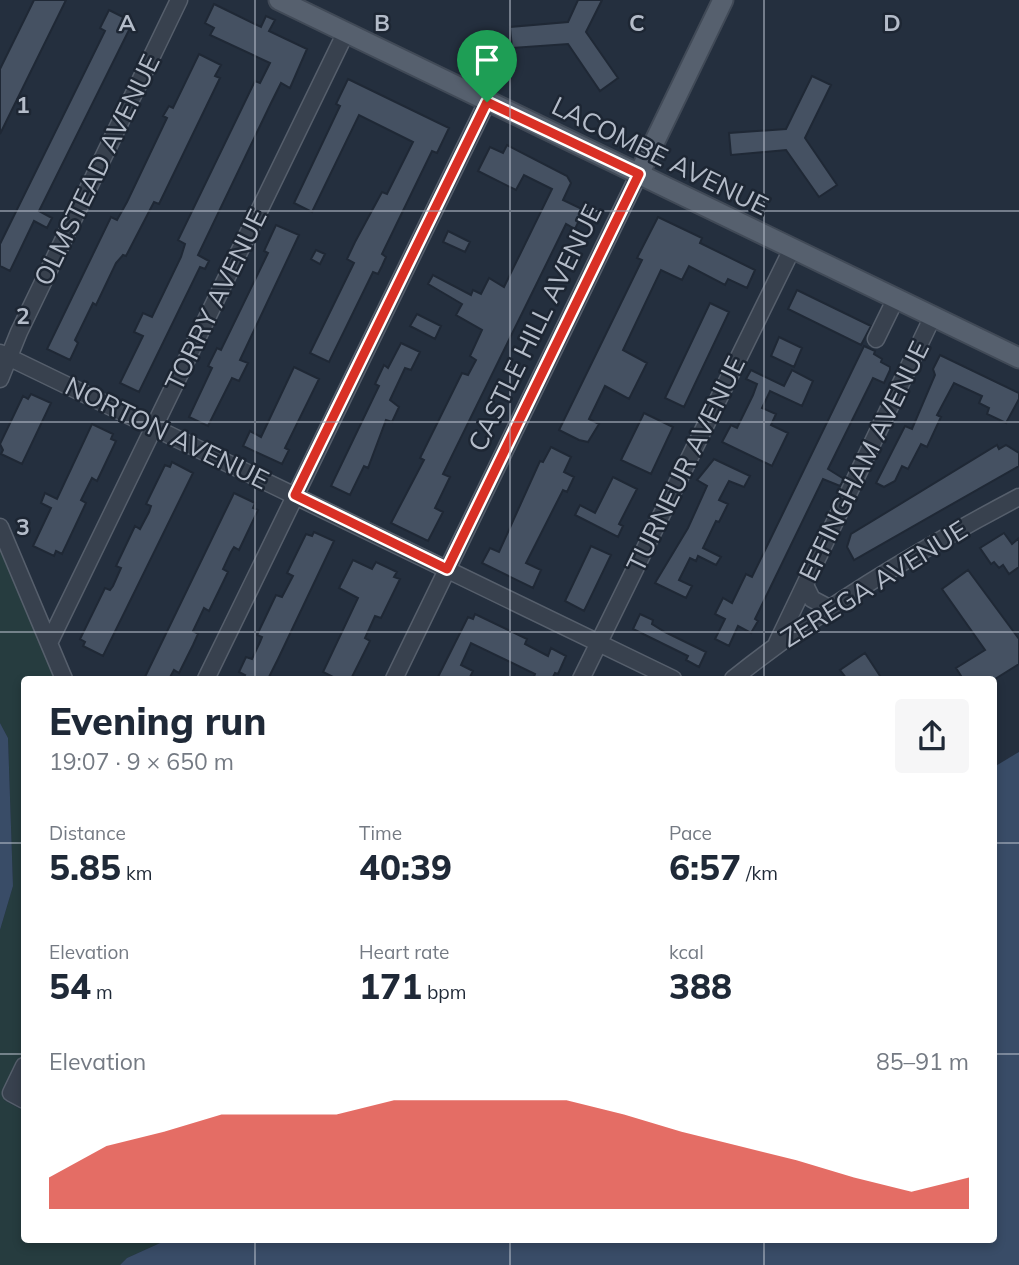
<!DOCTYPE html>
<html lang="en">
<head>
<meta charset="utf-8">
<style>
	body { margin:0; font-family:Mulish,sans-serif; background:#f6f6f7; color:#1f2937; height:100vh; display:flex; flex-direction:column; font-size:26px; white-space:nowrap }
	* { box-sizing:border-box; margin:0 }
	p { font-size:23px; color:#747a83 }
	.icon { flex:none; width:38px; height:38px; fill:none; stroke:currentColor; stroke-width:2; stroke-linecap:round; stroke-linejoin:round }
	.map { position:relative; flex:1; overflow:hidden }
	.side { position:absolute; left:21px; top:676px; width:976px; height:567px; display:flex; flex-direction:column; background:#fff; border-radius:7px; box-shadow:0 4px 10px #0003 }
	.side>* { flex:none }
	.pin { position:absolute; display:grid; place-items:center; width:60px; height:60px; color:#fff; margin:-72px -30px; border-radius:50% 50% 50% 0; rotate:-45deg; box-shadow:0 0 7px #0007 }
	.pin .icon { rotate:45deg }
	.round { display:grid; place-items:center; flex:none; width:74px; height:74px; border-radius:7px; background:#f6f6f7 }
	.overview { display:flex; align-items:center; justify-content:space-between; height:119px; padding:0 28px }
	h1 { font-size:38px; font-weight:800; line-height:52px }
	.stats { display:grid; grid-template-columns:repeat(3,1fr); gap:10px; height:119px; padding:7px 28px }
	.stats div { display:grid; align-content:center }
	.stats b { font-size:35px; font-weight:800 }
	.stats small { font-size:19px; font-weight:400 }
	.stats p { font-size:19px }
	.chart { height:196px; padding:14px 28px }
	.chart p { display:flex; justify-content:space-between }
	.chart svg { width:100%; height:126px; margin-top:7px; fill:#d93025; opacity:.7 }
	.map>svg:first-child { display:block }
	.green { fill:#263c3f }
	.water { fill:#394c67 }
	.building { fill:#455162; stroke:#1f2835; stroke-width:2 }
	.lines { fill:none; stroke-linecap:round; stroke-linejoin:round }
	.minor-casing { stroke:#565f6c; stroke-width:19 }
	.major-casing { stroke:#414a57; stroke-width:23 }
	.minor { stroke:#38414e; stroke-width:16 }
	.major { stroke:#56606e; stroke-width:19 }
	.route-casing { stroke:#fff; stroke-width:14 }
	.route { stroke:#d93025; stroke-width:9 }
	.grid { fill:none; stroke:#b4bcc9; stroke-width:2; stroke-opacity:0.55 }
	.labels { text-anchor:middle; stroke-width:5; stroke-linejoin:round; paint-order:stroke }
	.street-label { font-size:26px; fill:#b4bcc9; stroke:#1d2633 }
	.grid-label { font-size:23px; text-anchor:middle; font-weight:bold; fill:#b4bcc9; stroke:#1d2633; stroke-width:5; stroke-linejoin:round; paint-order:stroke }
</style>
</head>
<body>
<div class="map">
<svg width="1019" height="1265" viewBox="0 0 1019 1265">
	<rect width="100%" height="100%" fill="#242f3e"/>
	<path class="green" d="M0 541 57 679H24V1051L4 1100 24 1111V1239H169L127 1258 120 1265H0V930L13 886 8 738 0 723Z"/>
	<path class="water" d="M0 723 8 738 13 886 0 930Z
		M1019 752V1265H120L127 1258 169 1239H994V767Z"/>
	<path class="building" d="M34 0H66L0 134V69Z
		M578 0H602L586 32 618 78 600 91 568 44 512 48 510 27 568 22Z
		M214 4 261 27 266 16 275 20 269 31 307 49 290 88 281 83 271 103 198 255 209 261 205 269 200 267 139 392 120 383 143 336 134 332 143 313 152 317 181 257 185 244 178 240 255 81 260 83 270 63 210 35 214 28 205 23Z
		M109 10 133 22 39 211 52 218 47 228 34 221 10 271 0 266V244L105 31 100 28Z
		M199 54 221 65 215 76 220 78 159 204 154 202 126 256 123 255 116 263 96 305 93 303 75 340 78 343 70 360 47 349 111 217 117 220 127 202 167 118 163 116 169 106 173 108Z
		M812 76 831 85 805 138 837 185 819 197 786 150 731 155 729 133 786 129Z
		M348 79 449 128 437 153 432 151 382 254 386 257 382 266 378 274 373 272 329 362 310 353 354 263 347 259 355 242 382 192 387 194 413 142 359 115 312 212 294 203 340 106 336 104Z
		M507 145 567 176 571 183 563 200 584 210 575 229 566 224 443 474 450 477 435 508 443 512 428 541 391 523 424 460 420 458 462 373 468 375 476 360 470 356 482 330 456 315 462 304 428 284 433 275 471 295 473 290 481 294 489 278 504 287 552 189 524 175 516 190 478 171 490 147 503 153Z
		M658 217 702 238 700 243 755 270 747 288 728 279 725 285 689 266 682 280 661 270 623 350 647 363 629 399 605 386 589 419 599 424 588 442 579 440 559 430 642 260 637 258Z
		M276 225 299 235 240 360 248 363 239 381 232 378 208 426 189 417 212 368 208 366 217 348 221 350 268 253 264 251Z
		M448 231 470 242 465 252 443 242Z
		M316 250 325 254 320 264 311 259Z
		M797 290 871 326 861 345 788 309Z
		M710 303 729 312 684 407 665 398Z
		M417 314 441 326 435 339 410 326Z
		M779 337 802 348 794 367 771 356Z
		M401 343 420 352 411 370 405 368 390 400 399 407 392 422 386 420 368 468 364 466 350 495 331 486 379 386 375 384 384 365 388 368Z
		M864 346 875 351 874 354 882 359 881 362 890 367V370L884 383 873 378 828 469 844 479 840 486 823 479 755 619 758 621 751 633 738 626 729 646 715 639 725 619 715 614 723 598 732 603 746 574 752 577Z
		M940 355 1019 393V399L1006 423 987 414 989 408 979 403 982 396 954 383 937 415 941 417 927 447 921 444 908 469 902 466 895 481 884 487 876 483 905 426 912 429 935 375 933 369Z
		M294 367 319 379 285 448 289 450 282 464 243 446 250 431 261 437Z
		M751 370 784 386 792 370 813 381 802 406 770 391 762 408 776 414 771 425 788 433 772 466 722 442 731 425 737 428 753 395 757 384 746 379Z
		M31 394 51 403 22 464 1 454 3 450 0 444 23 396 28 399Z
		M644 413 673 427 651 474 621 460Z
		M92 424 113 434 111 439 116 441 97 481 92 478 81 500 86 503 62 554 56 551 54 556 33 546 51 508 41 503 45 493 57 499Z
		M997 445 999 449 1006 445 1019 453V466L854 560 847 547 851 534Z
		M551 447 571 457 564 472 574 477 567 492 563 490 526 563 541 570 533 588 482 563 490 548 499 552 540 461 543 462Z
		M714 459 750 476 744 487 729 481 719 500 728 504 719 522 716 521 703 548 721 557 716 565 698 556 696 561 690 558 679 580 692 586 686 598 655 583 688 528 707 486 697 480Z
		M172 462 193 473 103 656 83 646 85 642 80 639 105 588 110 590 113 586 121 568 116 566 135 526 140 529 149 512 151 506 146 504 165 465 170 467Z
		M613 477 637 489 619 524 623 526 618 537 575 515 580 505 595 513Z
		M234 493 255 503 253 508 258 510 239 550 234 547 231 552 223 569 228 572 209 611 204 608 193 631 198 634 193 645 179 673 174 670 169 679H144Z
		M314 532 334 541 278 659 268 679H242L245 675 239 672 246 657 252 659 260 642 262 637 257 635 276 595 282 597 293 576 287 573 306 534 312 536Z
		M1004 533 1012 544 1019 538V567L1009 574 1003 565 999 568 994 562 991 564 980 548Z
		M591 546 611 555 584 611 565 601Z
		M353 560 372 569 376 562 397 572 394 577 400 579 381 618 375 616 365 638 370 641 351 679H337L323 672 358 598 339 588Z
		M968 570 1019 639V664L995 679H963L956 668 985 650 942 589Z
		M475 614 527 639 525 644 548 656 551 648 566 656 558 674 555 673 552 679H533L535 674 471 643 461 665 473 671 469 679H437L468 617 473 619Z
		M640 614 653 620 652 624 665 632 706 652 699 667 686 660 688 656 633 629Z
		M865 653 882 679H847L840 670Z"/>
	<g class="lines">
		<g class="minor-casing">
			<path id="minor" d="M876 339 896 298
				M0 353 673 679
				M0 379 19 332 179 0
				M0 527 64 679
				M805 585 812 599 831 609
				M49 643 346 32
				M777 643 933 316
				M206 679 487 102
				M394 679 639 174
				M581 679 792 249
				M733 679C820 609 920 549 1019 497
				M24 1066 11 1093 24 1100"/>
		</g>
		<g class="major-casing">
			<path id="major" d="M279 0 1019 358
				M639 174 723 0"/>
		</g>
		<use href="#minor" class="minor"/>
		<use href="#major" class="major"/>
	</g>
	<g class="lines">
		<g class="route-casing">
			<path id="route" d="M487 102 639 174 447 569 295 495Z"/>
		</g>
		<use href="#route" class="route"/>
	</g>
	<path class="grid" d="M255 0V679M510 0V679M764 0V679M0 211H1019M0 422H1019M0 632H1019M0 843H24M994 843H1019M0 1054H24M994 1054H1019M255 1239V1265M510 1239V1265M764 1239V1265"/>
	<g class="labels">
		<g class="street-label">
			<text transform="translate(660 156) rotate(26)" y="9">LACOMBE AVENUE</text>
			<text transform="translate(97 170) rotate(-64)" y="9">OLMSTEAD AVENUE</text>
			<text transform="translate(216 300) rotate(-64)" y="9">TORRY AVENUE</text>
			<text transform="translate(535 328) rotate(-64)" y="9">CASTLE HILL AVENUE</text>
			<text transform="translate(167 433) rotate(26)" y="9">NORTON AVENUE</text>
			<text transform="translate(864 461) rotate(-64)" y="9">EFFINGHAM AVENUE</text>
			<text transform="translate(686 464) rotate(-64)" y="9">TURNEUR AVENUE</text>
			<text transform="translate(874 584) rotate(-32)" y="9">ZEREGA AVENUE</text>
		</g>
	</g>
	<g class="grid-label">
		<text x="127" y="31">A</text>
		<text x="382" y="31">B</text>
		<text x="637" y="31">C</text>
		<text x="892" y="31">D</text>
		<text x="23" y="113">1</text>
		<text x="23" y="324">2</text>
		<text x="23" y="535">3</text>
	</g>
</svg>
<div class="pin" style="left:487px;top:102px;background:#1e9e55"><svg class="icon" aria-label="arrive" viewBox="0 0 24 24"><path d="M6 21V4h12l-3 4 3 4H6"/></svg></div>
<section class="side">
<div class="overview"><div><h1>Evening run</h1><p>19:07 · 9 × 650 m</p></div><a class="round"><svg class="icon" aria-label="share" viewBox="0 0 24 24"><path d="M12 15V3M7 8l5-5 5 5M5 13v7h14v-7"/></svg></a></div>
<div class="stats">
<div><p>Distance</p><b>5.85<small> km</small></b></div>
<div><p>Time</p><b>40:39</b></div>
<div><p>Pace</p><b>6:57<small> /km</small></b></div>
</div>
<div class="stats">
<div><p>Elevation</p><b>54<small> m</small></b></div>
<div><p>Heart rate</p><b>171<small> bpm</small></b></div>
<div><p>kcal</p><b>388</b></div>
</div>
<div class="chart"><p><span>Elevation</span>85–91 m</p>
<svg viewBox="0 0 160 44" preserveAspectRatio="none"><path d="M0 44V33L10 22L20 17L30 11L40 11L50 11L60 6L70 6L80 6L90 6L100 11L110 17L120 22L130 27L140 33L150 38L160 33V44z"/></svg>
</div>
</section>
</div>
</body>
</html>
